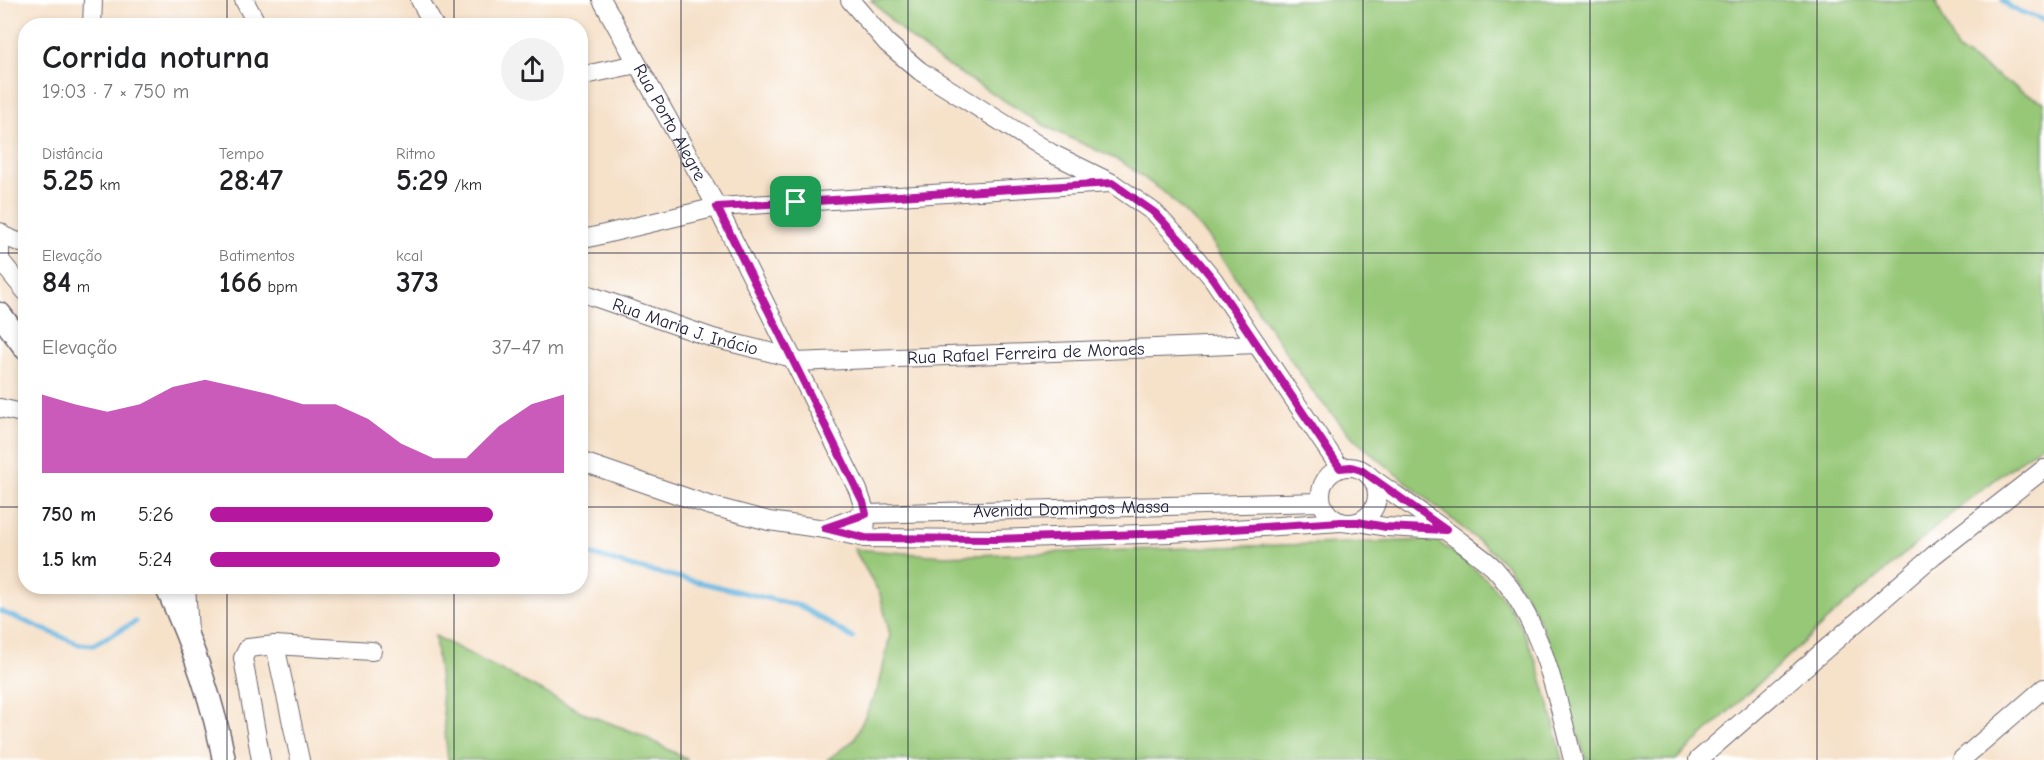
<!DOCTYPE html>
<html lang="pt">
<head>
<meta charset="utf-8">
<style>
	body { margin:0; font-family:"Comic Neue",sans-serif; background:#f2f2f2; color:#202124; height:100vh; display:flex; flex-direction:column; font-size:22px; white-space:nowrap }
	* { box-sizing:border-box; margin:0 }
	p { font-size:20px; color:#757577 }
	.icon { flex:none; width:33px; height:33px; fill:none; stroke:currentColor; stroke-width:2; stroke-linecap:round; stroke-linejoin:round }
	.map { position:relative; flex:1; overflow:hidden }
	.details { position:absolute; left:18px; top:18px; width:570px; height:576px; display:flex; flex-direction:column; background:#fff; border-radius:24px; box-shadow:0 3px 9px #0003 }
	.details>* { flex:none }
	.pin { position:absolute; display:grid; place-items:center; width:51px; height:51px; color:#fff; margin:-26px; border-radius:12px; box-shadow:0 3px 9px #0006 }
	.round { display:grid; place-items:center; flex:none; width:63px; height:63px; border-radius:32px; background:#f2f2f2 }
	.head { display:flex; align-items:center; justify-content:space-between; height:102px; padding:0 24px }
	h1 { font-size:33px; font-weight:700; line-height:45px }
	.metrics { display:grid; grid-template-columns:repeat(3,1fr); gap:9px; height:102px; padding:6px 24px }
	.metrics div { display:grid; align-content:center }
	.metrics b { font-size:30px; font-weight:700 }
	.metrics small { font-size:16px; font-weight:400 }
	.metrics p { font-size:16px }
	.chart { height:168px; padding:12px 24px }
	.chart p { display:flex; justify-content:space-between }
	.chart svg { width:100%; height:108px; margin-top:6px; fill:#b5179e; opacity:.7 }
	ul { padding:0 24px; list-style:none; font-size:20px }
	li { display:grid; grid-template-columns:96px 72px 1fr; align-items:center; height:45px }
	li i { height:15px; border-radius:8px; background:#b5179e }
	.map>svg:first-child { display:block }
	.green { fill:#97c878; stroke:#5c755a; stroke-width:1.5 }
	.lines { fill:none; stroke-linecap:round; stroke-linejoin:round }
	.stream { stroke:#65b5e0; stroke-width:5 }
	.minor-casing { stroke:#6c656d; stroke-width:20 }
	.major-casing { stroke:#6c656d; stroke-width:25 }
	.minor { stroke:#fff; stroke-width:18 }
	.major { stroke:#fff; stroke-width:22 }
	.route-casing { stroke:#fff; stroke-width:12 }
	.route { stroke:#b5179e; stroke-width:8 }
	.grid { fill:none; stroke:#22223b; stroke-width:1.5; stroke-opacity:0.55 }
	.labels { text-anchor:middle; stroke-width:4.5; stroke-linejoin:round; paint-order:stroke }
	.street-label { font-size:18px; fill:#22223b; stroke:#fff }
</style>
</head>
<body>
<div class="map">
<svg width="2044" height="760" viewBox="0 0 2044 760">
	<rect width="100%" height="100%" fill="#fff"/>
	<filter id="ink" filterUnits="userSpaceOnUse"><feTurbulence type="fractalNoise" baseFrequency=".0167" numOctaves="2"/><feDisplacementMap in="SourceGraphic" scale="12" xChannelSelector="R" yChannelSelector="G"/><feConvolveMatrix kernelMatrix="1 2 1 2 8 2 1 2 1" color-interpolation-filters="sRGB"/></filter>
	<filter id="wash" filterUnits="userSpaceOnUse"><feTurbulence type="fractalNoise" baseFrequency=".008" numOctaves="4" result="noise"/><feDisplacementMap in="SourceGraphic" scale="24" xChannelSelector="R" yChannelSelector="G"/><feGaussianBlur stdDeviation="1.35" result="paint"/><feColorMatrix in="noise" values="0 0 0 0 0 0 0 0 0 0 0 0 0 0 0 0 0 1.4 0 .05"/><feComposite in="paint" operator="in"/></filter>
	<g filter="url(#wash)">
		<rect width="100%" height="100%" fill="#f6e1c9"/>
		<path class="green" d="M871 0H1935L1957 50 2024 93 2044 102V443L1964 503 1833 615 1676 760H1586L1552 648 1530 602 1505 563 1355 440 1312 391 1209 237 1166 194 1122 162 1047 127 940 61 905 34Z
			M1436 540C1453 553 1472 565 1487 580 1535 627 1547 698 1563 760H827L854 740 879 686 890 635 880 594 854 549 944 556Z
			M435 636 586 714 639 734 688 760H448Z"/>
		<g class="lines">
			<path class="stream" d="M2002 0 2013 9 2044 20
				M580 551 634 567 800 606 853 638
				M0 611 79 644 93 645 135 622"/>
		</g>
	</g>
	<g filter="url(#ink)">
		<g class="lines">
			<g class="minor-casing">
				<g id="minor">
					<path d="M244 0 258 26"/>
					<path d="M420 0 434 26"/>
					<path id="s1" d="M602 0 717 207 858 490 866 514 865 538"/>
					<path d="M850 0 887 43 920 71 1051 153 1112 183 1155 213 1185 245 1213 279 1340 468"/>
					<path d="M92 26 93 0"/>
					<path d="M580 76 637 64"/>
					<path d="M0 232V261"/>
					<path d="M1 235 26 245"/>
					<path d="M580 240 717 207 1110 183"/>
					<path d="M0 260 26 292"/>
					<path id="s2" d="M580 292 713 338 793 358"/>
					<path id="s3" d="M795 362 1257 344"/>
					<path d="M0 408 26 414"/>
					<path d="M580 461 708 505 769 521 825 529 865 538 995 539 1171 533 1341 522"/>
					<circle cx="1349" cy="495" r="28"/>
					<path d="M1369 476C1401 499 1434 521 1465 545 1475 553 1486 560 1494 568 1542 620 1556 693 1573 760"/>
					<path d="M1358 522 1386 527 1444 530"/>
					<path id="s4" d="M825 529 866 514 1321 502"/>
					<path d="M186 586 189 631"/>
					<path d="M275 645 300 760"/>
					<path d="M261 760 243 658 248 648 275 645 372 651"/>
					<path d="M1698 760 1934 555 2044 469"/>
					<path d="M1961 760 2044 688"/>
				</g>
			</g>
			<g class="major-casing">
				<path id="major" d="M0 314 26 349
					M166 586C192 643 213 699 224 760"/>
			</g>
			<use href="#minor" class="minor"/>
			<use href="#major" class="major"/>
		</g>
	</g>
	<g class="lines" filter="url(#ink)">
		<g class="route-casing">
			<path id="route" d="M1112 183 1155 213 1185 245 1213 279 1340 468 1351 467 1361 470 1446 530 1386 527 1358 522H1341L1171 533 994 539 865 538 825 528 866 514 863 502 717 207Z"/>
		</g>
		<use href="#route" class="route"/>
	</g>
	<path class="grid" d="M227 0V26M454 0V26M681 0V760M908 0V760M1136 0V760M1363 0V760M1590 0V760M1817 0V760M0 253H26M580 253H2044M0 507H26M580 507H2044M227 586V760M454 586V760"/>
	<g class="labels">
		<g class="street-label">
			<text dy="6" stroke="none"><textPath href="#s1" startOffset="140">Rua Porto Alegre</textPath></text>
			<text dy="6" stroke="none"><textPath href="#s2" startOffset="111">Rua Maria J. Inácio</textPath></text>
			<text dy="6" stroke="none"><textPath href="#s3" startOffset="231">Rua Rafael Ferreira de Moraes</textPath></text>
			<text dy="6" stroke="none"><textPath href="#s4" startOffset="249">Avenida Domingos Massa</textPath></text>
		</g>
	</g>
</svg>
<div class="pin" style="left:796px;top:202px;background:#1e9e55"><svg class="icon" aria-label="arrive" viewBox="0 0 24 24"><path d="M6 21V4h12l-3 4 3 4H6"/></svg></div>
<section class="details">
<div class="head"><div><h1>Corrida noturna</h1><p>19:03 · 7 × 750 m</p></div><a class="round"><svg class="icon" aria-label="share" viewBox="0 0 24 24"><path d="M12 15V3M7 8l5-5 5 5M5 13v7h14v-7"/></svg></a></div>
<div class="metrics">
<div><p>Distância</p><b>5.25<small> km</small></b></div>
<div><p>Tempo</p><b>28:47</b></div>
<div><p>Ritmo</p><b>5:29<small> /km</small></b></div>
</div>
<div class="metrics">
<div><p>Elevação</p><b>84<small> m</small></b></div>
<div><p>Batimentos</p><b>166<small> bpm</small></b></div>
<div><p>kcal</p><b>373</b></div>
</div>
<div class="chart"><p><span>Elevação</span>37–47 m</p>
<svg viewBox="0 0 160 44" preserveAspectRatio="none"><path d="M0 44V12L10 16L20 19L30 16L40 9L50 6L60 9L70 12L80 16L90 16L100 22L110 32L120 38L130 38L140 25L150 16L160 12V44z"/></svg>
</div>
<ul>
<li><b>750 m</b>5:26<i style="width:80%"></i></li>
<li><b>1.5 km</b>5:24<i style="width:82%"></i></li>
</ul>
</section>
</div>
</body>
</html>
